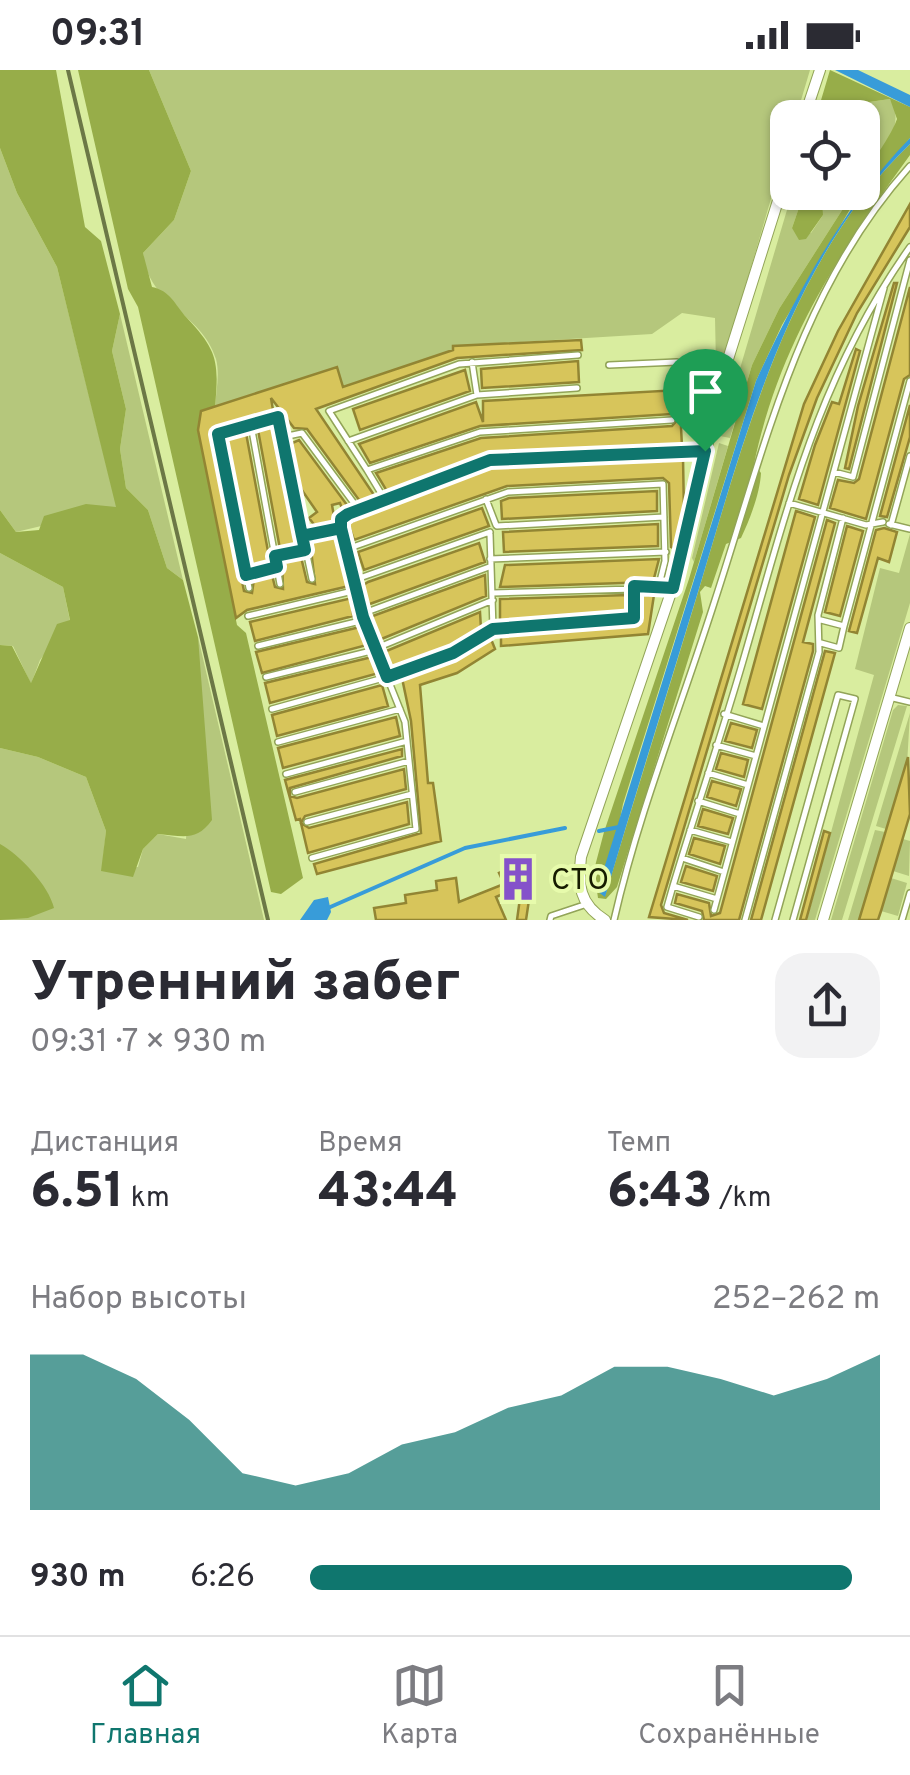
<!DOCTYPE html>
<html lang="ru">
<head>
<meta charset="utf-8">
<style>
	body { margin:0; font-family:Overpass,sans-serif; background:#f2f2f3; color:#2b2b33; height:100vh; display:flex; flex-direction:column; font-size:38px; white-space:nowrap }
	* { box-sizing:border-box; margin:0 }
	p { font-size:32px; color:#7c7c81 }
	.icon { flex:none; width:55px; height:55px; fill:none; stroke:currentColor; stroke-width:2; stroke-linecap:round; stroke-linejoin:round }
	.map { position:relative; height:850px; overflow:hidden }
	.details { display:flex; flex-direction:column; background:#fff; flex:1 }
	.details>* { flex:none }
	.fabs { position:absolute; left:770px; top:30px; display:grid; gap:20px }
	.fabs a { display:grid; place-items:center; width:110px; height:110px; border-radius:20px; background:#fff; box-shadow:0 2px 8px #0004; font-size:50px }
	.pin { position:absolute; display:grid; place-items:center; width:85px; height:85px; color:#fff; margin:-102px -42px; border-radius:50% 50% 50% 0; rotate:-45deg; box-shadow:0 0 10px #0007 }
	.pin .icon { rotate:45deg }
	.round { display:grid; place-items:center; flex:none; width:105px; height:105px; border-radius:30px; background:#f2f2f3 }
	.overview { display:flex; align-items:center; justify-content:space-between; height:170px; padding:0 30px }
	h1 { font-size:55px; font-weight:800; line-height:75px }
	.figures { display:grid; grid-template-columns:repeat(3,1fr); gap:15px; height:170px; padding:10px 30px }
	.figures div { display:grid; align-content:center }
	.figures b { font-size:50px; font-weight:800 }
	.figures small { font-size:28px; font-weight:400 }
	.figures p { font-size:28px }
	.chart { height:280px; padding:20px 30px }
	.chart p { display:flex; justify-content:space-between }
	.chart svg { width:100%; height:180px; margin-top:10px; fill:#0f766e; opacity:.7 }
	ul { padding:0 30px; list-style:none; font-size:32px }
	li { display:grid; grid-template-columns:160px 120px 1fr; align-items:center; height:75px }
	li i { height:25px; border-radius:12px; background:#0f766e }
	.status { display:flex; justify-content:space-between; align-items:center; height:70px; padding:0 50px; background:#fff; direction:ltr }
	.status svg { height:28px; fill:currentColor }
	.tab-bar { display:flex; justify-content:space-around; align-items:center; height:140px; border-top:2px solid #e1e1e2; background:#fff; font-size:28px; color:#7c7c81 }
	.tab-bar a { display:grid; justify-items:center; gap:5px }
	.tab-bar .current { color:#0f766e }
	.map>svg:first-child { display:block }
	.green { fill:#b5c77c }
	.forest { fill:#97ad49 }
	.water { fill:#389cd9 }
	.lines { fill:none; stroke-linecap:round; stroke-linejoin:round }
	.stream { stroke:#389cd9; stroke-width:4 }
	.building { fill:#d7c55b; stroke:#928533; stroke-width:2.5 }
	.lane-casing { stroke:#92a458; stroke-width:8 }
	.street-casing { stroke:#92a458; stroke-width:12 }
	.lane { stroke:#fff; stroke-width:5 }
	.street { stroke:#fff; stroke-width:10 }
	.rail { stroke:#6c7846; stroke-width:4 }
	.route-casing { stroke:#fff; stroke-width:20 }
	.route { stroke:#0f766e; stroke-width:12 }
	.labels { text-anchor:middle; stroke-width:8; stroke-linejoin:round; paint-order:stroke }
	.poi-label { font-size:30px; fill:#161c00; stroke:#e7fbac; text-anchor:start }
</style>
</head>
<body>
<div class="status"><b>09:31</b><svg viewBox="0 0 49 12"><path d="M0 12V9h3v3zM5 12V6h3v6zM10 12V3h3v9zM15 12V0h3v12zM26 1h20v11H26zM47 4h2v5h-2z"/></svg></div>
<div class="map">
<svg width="910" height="850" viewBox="0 0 910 850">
	<rect width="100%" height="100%" fill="#d9ed9f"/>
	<path class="green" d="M149 0H810L796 47 788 48 787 74 723 293 716 295 715 248 682 243 652 264 453 276V280L343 317 336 297 215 337C216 322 220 304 216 289 201 241 149 237 143 183L174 150 191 101Z
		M890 29C908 56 878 88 863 109V45L869 32Z
		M0 78 17 123 57 197 117 438 16 462 0 440Z
		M792 123H804L792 158 811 163 823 145 822 123H853L779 239 752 295 730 368 720 366Z
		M120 244 183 510 167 498 148 440 126 418 120 379 126 339 112 281Z
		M719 373 728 376 694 492 692 488Z
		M910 464V533L815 850H807L874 605 855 599 880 498 899 503Z
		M0 483 63 517 70 551 40 590 31 614 13 576 0 575Z
		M198 567 264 850H0V678L38 687 86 707 106 761 102 801 138 797 143 779 158 764 186 769Z
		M898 635 907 636 842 850H831L893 640Z
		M910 643 907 695 886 759 876 756Z
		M875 760 885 762 859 850H848Z
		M903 769 910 771 909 806 893 801Z
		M891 808 907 813 898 846 881 841Z"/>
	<path class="forest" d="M0 0H56L85 157 101 171 120 244 112 281 126 339 120 379 126 418 148 440 167 498 183 510 198 567 212 750C196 772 183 766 158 764L143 779 133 807 101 801 106 761 86 707 38 687 0 678V575L12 576 31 613 57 554 70 550 63 517 0 483V440L16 462 39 460 44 446 86 434 116 437 57 197 17 123 0 78Z
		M78 0H149L191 101 174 150 143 183 152 217C171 221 174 234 187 248 218 281 219 292 215 337L201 341 198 360 237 555 246 563 303 808 281 824 271 822 138 237 128 219Z
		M830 0 910 37V68L849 141 782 255 756 311 623 734 605 826C635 727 666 628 696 529 744 371 787 192 910 74V85C839 183 779 274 754 394L761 403C760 423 750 449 741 468L726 474 711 518 705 516 700 522 703 542 617 817 606 829 598 828 594 800 604 762 689 509 752 295 779 239 853 123 862 122C863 98 888 74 897 49L890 29 869 32 863 53 862 48 816 47Z
		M804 123H822L823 145 806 169 799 170 792 158Z
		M0 774C20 785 49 816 54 838L28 848 0 850Z"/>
	<path class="water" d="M835 0H858L910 25V37Z
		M910 68V74C788 191 745 367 698 522 667 624 635 725 605 827L597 821 756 311C796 224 843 137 910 68Z
		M328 827 331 842 327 850H300L314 830Z"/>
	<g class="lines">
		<path class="stream" d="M599 761 619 757
			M328 838 465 778 565 758"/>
	</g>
	<path class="building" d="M910 134V157L857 243 817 328 789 405 661 835 664 843 688 850 649 847 804 334 838 261Z
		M894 213H897L849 399 845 398 858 336Z
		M910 217V305L904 309 866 449 830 438 838 410 854 413 859 409Z
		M581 270 582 280 457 288 316 339 376 428 362 434 307 359 294 358 271 328 273 340 214 358 212 364 244 521 252 523 254 509 272 505 275 517 283 519 282 491 301 487 307 512 315 514 310 471 338 464 349 516 247 540 236 548 198 360 201 341 337 297 343 317 453 280V276Z
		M856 279 860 281 818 435 799 429 815 375 832 332 839 334Z
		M578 291 579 312 482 318 481 299Z
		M465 300 470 321 360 360 353 339Z
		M679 320 682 376 489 383 388 423 376 403 481 368 672 356 678 349 672 344 480 356 370 393 359 374 476 332 483 352V331Z
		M910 335V367L887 447 880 446Z
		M274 357 298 475 280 479 258 360Z
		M246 363 270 492 251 497 225 368Z
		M299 370 350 439 343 441 340 433 332 435 335 452 316 457 309 448 317 442 299 416 290 374Z
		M683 388 684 442 675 479 671 477 669 413 663 408 507 416 354 470 348 453 491 395Z
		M657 421V441L502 449 501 431 509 428Z
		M482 438 489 456 364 500 358 482Z
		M796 441 815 447 762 639 743 634Z
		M827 450 835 453 803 572 813 574V581L739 850H704L702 841 675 833 677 824 709 833 711 846 720 843Z
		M658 454V476L504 482 503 462Z
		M847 456 863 461 840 546 825 542Z
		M884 458 897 462 889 492 878 488 857 563 849 561 876 460Z
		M479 473 485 492 367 535 362 516 368 512Z
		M659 489 653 512 500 517 505 495Z
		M485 505 486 526 379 570 370 547Z
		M628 525V542L500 552V529Z
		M640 525H654L648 564 501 576V565L637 554Z
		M352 528 353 546 255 571 250 552Z
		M480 542 481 559 450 577 391 599 384 582Z
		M360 557 367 575 262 603 256 582Z
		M491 569 495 579 457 603 420 615 428 713H433L441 771 317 804 314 794 421 763 411 651 402 608 455 589Z
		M825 581 835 583 761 850H751Z
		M372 587 379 603 270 633 265 613Z
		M382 615 388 636 277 666 272 645Z
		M396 647 400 666 283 698 278 678Z
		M731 653 757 660 752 678 725 671Z
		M402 679V686L290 718V726L297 728 404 699 406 719 305 746 301 753 309 758 407 732 409 754 308 783 300 749 296 750 285 710Z
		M721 683 748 690 744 707 716 699Z
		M908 687 910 744 881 841 878 850H859Z
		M712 711 741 719 736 736 707 727Z
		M703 739 733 748 728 764 698 756Z
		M824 761 830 763 806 850H800Z
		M694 768 725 776 720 794 689 784Z
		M517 795 526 814 496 827 506 850H376L374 838 406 833 405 825 437 820 436 811 456 808 459 832 504 814 499 803Z
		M686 796 717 806 713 821 681 812Z
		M520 828 529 830 526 850H517Z"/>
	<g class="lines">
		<g class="lane-casing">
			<path id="lane" d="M472 292 477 325
				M609 295 677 292 699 303 700 332 711 345
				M251 355 280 514
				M283 367 302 363 359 440
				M348 371 477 325 577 318
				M367 400 329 341 459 294 578 285
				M834 402 853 407 910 190
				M486 429 496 455
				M385 430 367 400 480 362 672 350
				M789 433 866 455 883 452
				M889 454 910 459
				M891 455 910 386
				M497 456 664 447
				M490 464 493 559
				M303 466 341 457
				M347 479 508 422 663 414 665 491 659 515
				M275 486 305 480
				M490 489 666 482
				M246 505 277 497
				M354 510 490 462
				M249 518 218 363 278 347 312 509
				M493 523 670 518
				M248 546 357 520
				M821 550 844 556 910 311
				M821 573 839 578 844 556
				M258 576 356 552 364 543 489 497
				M266 607 367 582 493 530
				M889 627 910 632
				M272 639 387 607 453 583 493 559 634 548V516
				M724 644 764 656
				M278 672 400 639
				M716 675 756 686
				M708 703 748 715
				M286 704 407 671
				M295 722 409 691
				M698 731 740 744
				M307 752 412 724
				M690 760 732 772
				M312 788 416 759 405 652 363 547 341 449 490 389 705 381
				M682 788 724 802
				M673 816 667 837 699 847
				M717 829 673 816C696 739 723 661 745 584 788 436 819 305 910 177
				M714 840 884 218
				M550 850 551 846 584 835
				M614 850C639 741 681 637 715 530 765 377 799 219 910 96
				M745 850 819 582 818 545 843 448
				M775 850 838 625 855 629 793 850
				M902 850 910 823"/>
		</g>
		<g class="street-casing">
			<path id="street" d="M804 48 820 0
				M605 850C579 834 578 815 581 787L682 490 723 305 788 99
				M823 850 910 558"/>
		</g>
		<use href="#lane" class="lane"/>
		<use href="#street" class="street"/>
		<path class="rail" d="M68 0 268 850"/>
	</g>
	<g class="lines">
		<g class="route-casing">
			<path id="route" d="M705 381 490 390 348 444 341 449V458L302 466 305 480 275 486 277 497 246 505 218 364 278 347 302 466 341 458 363 547 387 607 453 583 493 559 634 548V516L673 518 705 381"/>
		</g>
		<use href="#route" class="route"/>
	</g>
	<defs>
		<g id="building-bare" transform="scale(3.45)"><path d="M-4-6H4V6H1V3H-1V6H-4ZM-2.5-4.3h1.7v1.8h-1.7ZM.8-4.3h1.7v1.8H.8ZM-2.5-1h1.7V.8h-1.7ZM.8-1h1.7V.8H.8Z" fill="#8552ca" stroke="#e7fbac" stroke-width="2.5" paint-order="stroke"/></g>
	</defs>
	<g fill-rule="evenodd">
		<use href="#building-bare" x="518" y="809"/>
	</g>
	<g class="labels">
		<g class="poi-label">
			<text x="551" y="819">СТО</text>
		</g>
	</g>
</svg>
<div class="fabs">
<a><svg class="icon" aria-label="locate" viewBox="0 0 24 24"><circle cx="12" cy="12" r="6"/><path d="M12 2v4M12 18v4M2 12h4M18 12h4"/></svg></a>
</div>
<div class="pin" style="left:705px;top:381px;background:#1e9e55"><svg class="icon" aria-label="arrive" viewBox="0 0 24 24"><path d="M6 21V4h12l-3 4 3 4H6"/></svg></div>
</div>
<section class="details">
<div class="overview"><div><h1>Утренний забег</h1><p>09:31 · 7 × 930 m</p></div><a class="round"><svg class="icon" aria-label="share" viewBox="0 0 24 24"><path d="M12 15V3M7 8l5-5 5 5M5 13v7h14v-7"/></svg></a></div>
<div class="figures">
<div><p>Дистанция</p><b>6.51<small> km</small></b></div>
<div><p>Время</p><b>43:44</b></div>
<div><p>Темп</p><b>6:43<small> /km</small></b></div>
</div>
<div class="chart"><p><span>Набор высоты</span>252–262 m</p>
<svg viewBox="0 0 160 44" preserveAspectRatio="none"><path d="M0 44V6L10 6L20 12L30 22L40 35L50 38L60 35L70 28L80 25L90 19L100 16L110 9L120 9L130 12L140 16L150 12L160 6V44z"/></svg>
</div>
<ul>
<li><b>930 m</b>6:26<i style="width:95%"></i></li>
</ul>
</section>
<nav class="tab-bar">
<a class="current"><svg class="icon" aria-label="home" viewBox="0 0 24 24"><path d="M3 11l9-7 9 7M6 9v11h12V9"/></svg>Главная</a>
<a><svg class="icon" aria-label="map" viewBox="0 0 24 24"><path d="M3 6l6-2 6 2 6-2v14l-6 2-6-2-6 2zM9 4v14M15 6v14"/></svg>Карта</a>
<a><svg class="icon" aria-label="saved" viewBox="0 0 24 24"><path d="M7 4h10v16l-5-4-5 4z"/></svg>Сохранённые</a>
</nav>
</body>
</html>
